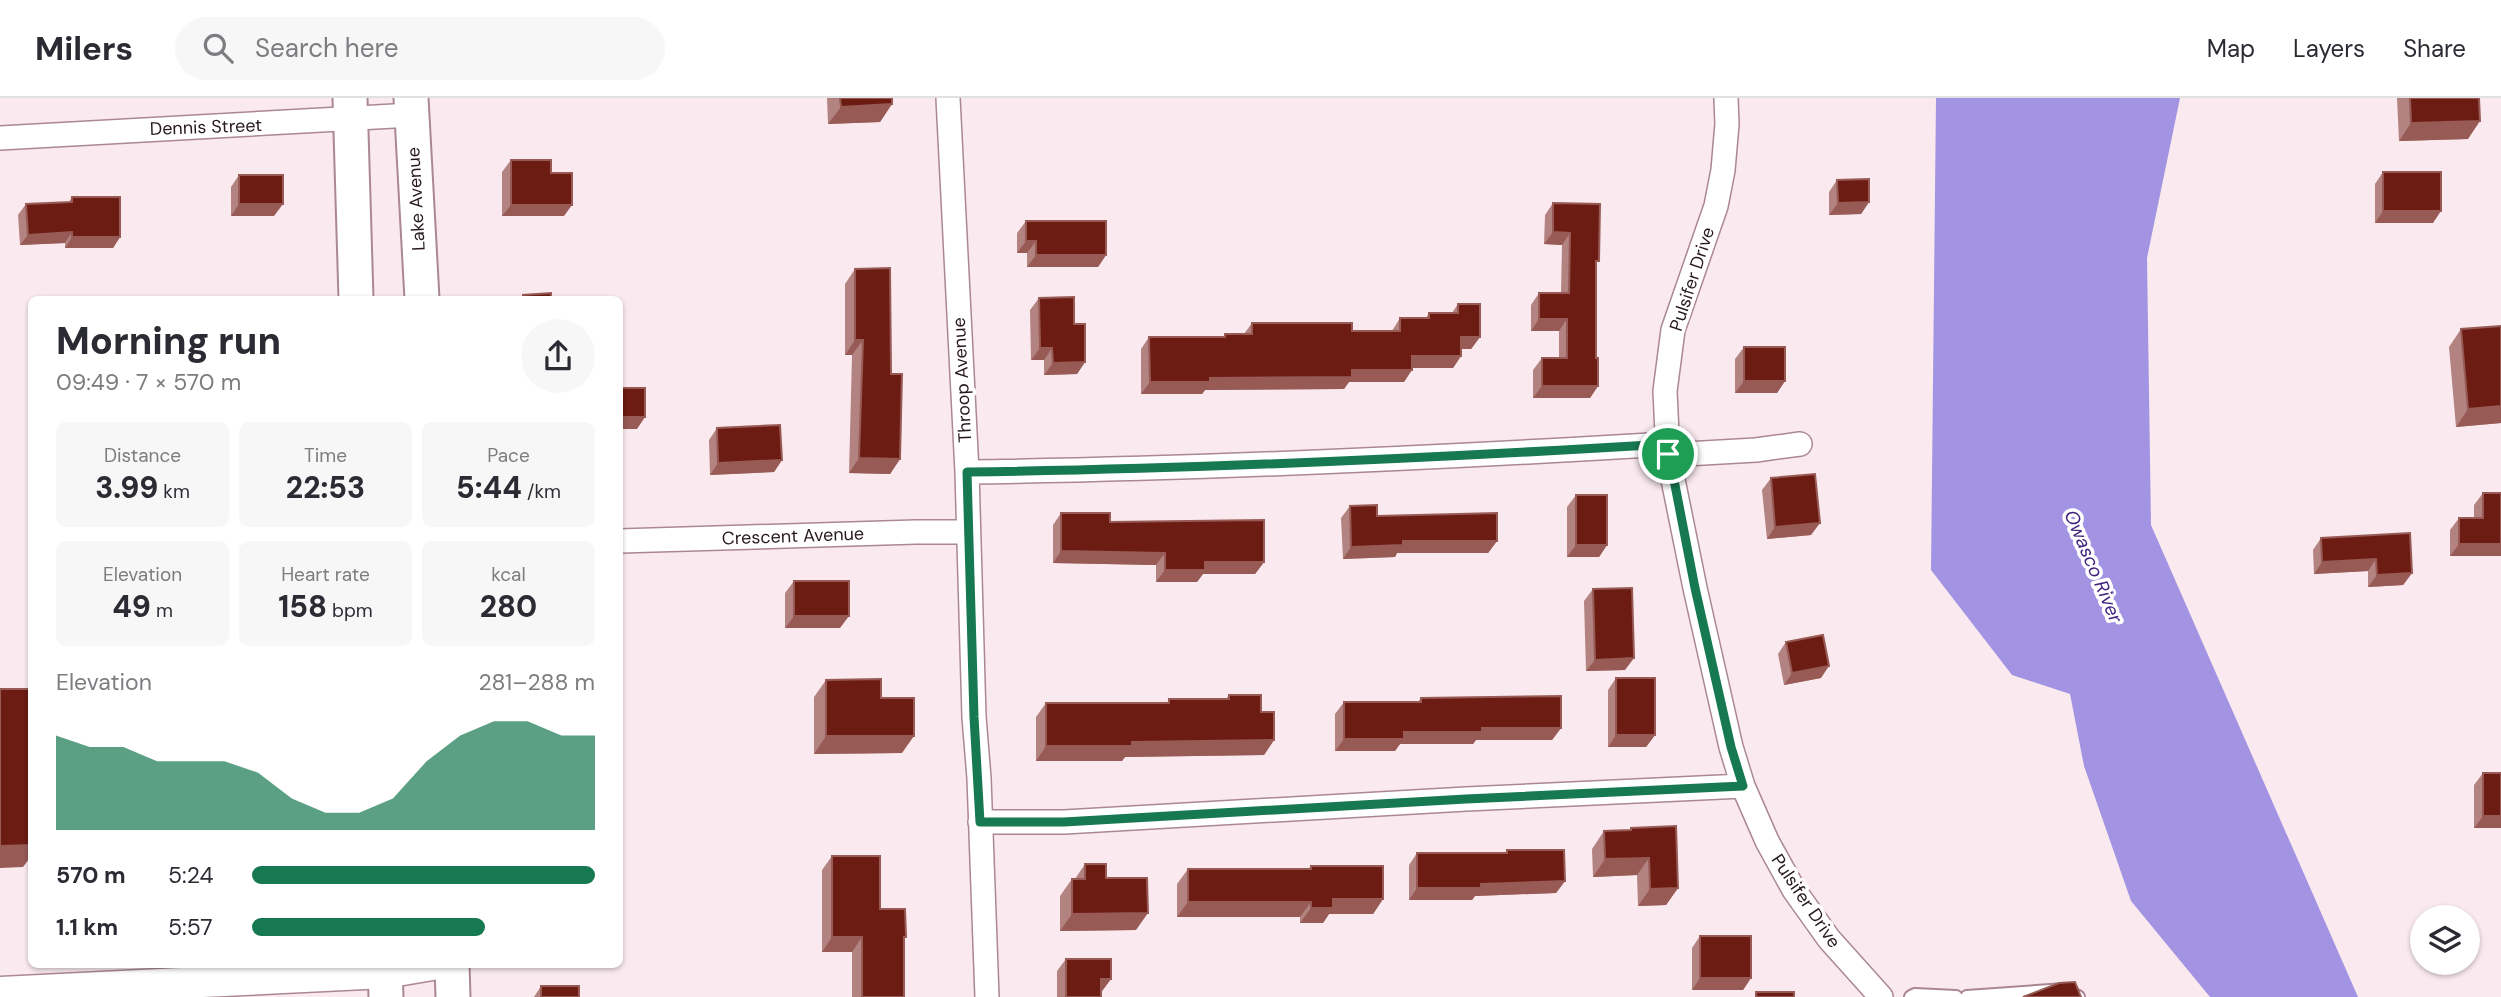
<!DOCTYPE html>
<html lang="en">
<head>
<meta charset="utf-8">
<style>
	body { margin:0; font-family:"DM Sans",sans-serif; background:#f7f7f7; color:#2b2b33; height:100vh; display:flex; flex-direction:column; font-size:26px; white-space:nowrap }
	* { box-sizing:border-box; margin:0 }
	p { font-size:23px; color:#7c7c81 }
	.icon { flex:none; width:38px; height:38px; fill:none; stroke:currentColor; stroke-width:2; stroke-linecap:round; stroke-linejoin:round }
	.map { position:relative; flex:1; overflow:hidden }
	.panel { position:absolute; left:28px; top:198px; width:595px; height:672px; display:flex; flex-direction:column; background:#fff; border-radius:10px; box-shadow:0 2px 5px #0004 }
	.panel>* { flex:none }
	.fabs { position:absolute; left:2410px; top:807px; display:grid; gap:14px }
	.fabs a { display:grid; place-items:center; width:70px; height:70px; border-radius:50%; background:#fff; box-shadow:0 2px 5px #0004; font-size:35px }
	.pin { position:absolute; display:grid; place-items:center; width:60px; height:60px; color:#fff; margin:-30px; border:4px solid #fff; border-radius:50%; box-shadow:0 2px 7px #0007 }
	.round { display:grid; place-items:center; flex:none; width:74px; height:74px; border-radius:37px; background:#f7f7f7 }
	.headline { display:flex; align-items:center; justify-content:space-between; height:119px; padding:0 28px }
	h1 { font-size:38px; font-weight:800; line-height:52px }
	.metrics { display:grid; grid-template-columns:repeat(3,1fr); gap:10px; height:119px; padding:7px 28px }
	.metrics div { display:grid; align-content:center; border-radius:10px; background:#f7f7f7; text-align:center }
	.metrics b { font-size:30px; font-weight:800 }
	.metrics small { font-size:19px; font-weight:400 }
	.metrics p { font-size:19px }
	.chart { height:196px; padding:14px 28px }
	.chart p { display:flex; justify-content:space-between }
	.chart svg { width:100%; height:126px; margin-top:7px; fill:#167951; opacity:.7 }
	ul { padding:0 28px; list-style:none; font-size:23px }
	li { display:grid; grid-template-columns:112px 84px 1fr; align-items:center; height:52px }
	li i { height:18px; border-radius:9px; background:#167951 }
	header { display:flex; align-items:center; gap:42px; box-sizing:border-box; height:98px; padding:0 35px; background:#fff; border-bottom:2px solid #e1e1e2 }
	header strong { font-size:33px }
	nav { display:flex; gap:38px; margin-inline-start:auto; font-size:24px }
	.search { width:490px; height:63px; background:#f7f7f7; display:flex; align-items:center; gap:18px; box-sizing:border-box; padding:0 24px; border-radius:38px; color:#7c7c81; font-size:26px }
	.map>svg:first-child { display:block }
	.water { fill:#a394e3 }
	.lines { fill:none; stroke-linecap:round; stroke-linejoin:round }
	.service-casing { stroke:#ab8793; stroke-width:16 }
	.minor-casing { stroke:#ab8793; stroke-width:26 }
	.tertiary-casing { stroke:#ab8793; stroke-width:33 }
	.secondary-casing { stroke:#ab8793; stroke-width:37 }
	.service { stroke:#fff; stroke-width:12 }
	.minor { stroke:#fff; stroke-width:23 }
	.tertiary { stroke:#fff; stroke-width:30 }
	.secondary { stroke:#fff; stroke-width:33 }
	.wall { fill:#b38381 }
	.shaded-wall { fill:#975a55 }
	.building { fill:#6c1c13; stroke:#975a55; stroke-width:2 }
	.route-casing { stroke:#fff; stroke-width:14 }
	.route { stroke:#167951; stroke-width:9 }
	.labels { text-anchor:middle; stroke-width:7; stroke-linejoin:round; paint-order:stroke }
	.street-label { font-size:18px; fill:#27191e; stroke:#fff }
	.water-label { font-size:19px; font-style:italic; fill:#41237e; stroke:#fff }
</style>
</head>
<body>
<header>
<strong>Milers</strong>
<div class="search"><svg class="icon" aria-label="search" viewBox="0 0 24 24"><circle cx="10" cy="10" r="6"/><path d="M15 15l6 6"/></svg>Search here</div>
<nav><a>Map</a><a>Layers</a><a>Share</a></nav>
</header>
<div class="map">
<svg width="2501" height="899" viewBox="0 0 2501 899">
	<rect width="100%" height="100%" fill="#faeaef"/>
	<path class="water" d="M1936 0H2180L2147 160 2151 427 2358 899H2210L2131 803 2084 668 2070 596 2012 577 1931 472Z"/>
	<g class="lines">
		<g class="service-casing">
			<path id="service" d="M1911 899 1915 897 1956 899
				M1967 899 2064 892 2078 899"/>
		</g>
		<g class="minor-casing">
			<path id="minor" d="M948 0 967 374 974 619 979 680 987 899
				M1726 0 1727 26 1723 72 1716 108 1673 232 1665 293 1668 357 1695 490 1731 649 1743 688 1767 743 1794 792 1829 841 1881 899
				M0 40 412 17
				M1668 357 1756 352 1800 346
				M967 374C1200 371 1434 360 1667 346
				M620 443 916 434H967
				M980 724H1064L1466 701 1743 688"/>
		</g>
		<g class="tertiary-casing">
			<path id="tertiary" d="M0 894 385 875 438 866"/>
		</g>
		<g class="secondary-casing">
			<path id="secondary" d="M350 0 356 201
				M411 0 422 201
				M385 866 386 899
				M452 866 453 899"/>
		</g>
		<use href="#service" class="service"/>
		<use href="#minor" class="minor"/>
		<use href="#tertiary" class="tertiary"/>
		<use href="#secondary" class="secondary"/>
	</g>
	<path class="wall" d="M827 0H892V6L880 24 828 26Z
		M2397 0H2479L2468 41 2399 43Z
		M511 62 551 75 564 118H502V74Z
		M2383 74 2433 125H2375V86Z
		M239 77 274 118H231V89Z
		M1837 82 1869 104 1861 116 1829 117V94Z
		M72 99 120 139 113 150H65V145L20 147 18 117 26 106 69 104Z
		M1553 105 1596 167V260L1598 288 1590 300H1533V272L1542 260H1559V233H1531V207L1539 195H1561L1562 147 1544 146 1545 117Z
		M1026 123 1106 157 1098 169H1027V155H1017V135Z
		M855 171 891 276 900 361 890 376 849 375 852 257H845V186Z
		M1039 200 1074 226 1085 264 1077 276 1044 277V262H1031L1030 212Z
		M1458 206 1480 239 1471 251H1461V258L1453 270H1412L1404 284H1349L1344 291 1205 292 1202 296H1141V251L1149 239H1223L1225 236H1244L1252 225 1352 233H1392L1400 220H1426L1429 215H1452Z
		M2501 228V325L2456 329 2449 249 2461 231Z
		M1744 249 1785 283 1777 295H1735V261Z
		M717 330 782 362 774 374 710 377 709 342Z
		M1771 380 1811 437 1767 441 1762 392Z
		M2483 395 2501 458H2450V432L2459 420H2474V407Z
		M1576 397 1607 447 1599 459H1567V409Z
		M1350 408 1377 418 1497 443 1488 455H1397L1395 459 1343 461 1341 420Z
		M1061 415 1110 424 1264 464 1255 476H1203L1197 484H1156V467L1053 465V427Z
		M2321 440 2412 475 2403 487 2368 489V473L2314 476 2313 452Z
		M794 483 840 530H785V495Z
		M1593 491 1625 572 1586 573 1584 503Z
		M1786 544 1821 580 1784 587 1778 556Z
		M1616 580 1655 637 1646 649H1608V592Z
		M826 582 881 600 902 655 814 656V599Z
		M1229 597 1261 614 1274 642 1264 657 1125 659 1122 663H1036V619L1046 605H1167L1169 601H1226Z
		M1421 600 1561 630 1552 642H1476L1473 646H1400L1395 653H1335V616L1344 604H1418Z
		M2483 675 2501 730H2474V687Z
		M1631 730 1678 790 1666 807 1638 808 1637 777 1593 779 1592 751 1604 733H1629Z
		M1507 752 1565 783 1556 795 1475 798 1472 802H1409V767L1417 755H1505Z
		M832 758 880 811 904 842V899H852V854H822V772Z
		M1085 766 1136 832 1060 833V798L1072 781H1075Z
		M1311 768 1383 801 1373 816H1329L1323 825H1300V819H1177V786L1188 771H1308Z
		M1700 838 1751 880 1743 892H1692V850Z
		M1066 861 1111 881 1102 893H1101V899H1057V873Z
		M541 888 579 899H534Z"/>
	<path class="shaded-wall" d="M892 6 880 24 828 26 841 9Z
		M2480 23 2468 41 2399 43 2411 25Z
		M1869 104 1861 116 1829 117 1838 105Z
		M239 106H283L274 118H231Z
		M511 107H572L564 118H502Z
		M2383 113H2441L2433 125H2375Z
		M72 134 65 145 20 147 28 137Z
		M1553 134 1570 135 1562 147 1544 146Z
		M72 139H120L113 150H65Z
		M1026 143H1036L1027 155H1017Z
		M1036 157H1106L1098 169H1027Z
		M1539 221H1567L1559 233H1531Z
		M1461 239H1480L1471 251H1453Z
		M855 242H863L852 257H845Z
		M1040 250H1052L1044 262H1031Z
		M1412 258H1461L1453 270H1404Z
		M1085 264 1077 276 1044 277 1053 265Z
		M1352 272H1412L1404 284H1349L1344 291 1205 292 1202 296H1141L1150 284Z
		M1744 283H1785L1777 295H1735Z
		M1542 288H1598L1590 300H1533Z
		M2501 308V325L2456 329 2468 311Z
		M620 319H645L637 331H620Z
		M859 360 900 361 890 376 849 375Z
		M782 362 774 374 710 377 718 365Z
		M1820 425 1811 437 1767 441 1775 429Z
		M1403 443H1497L1488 455H1397L1395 459 1343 461 1351 449Z
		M2459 446H2501V458H2450Z
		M1576 447H1607L1599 459H1567Z
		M1061 453 1165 455 1156 467 1053 465Z
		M2376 461 2368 473 2314 476 2322 464Z
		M1205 464H1264L1255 476H1203L1197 484H1156L1165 472Z
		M2412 475 2403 487 2368 489 2377 477Z
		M794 518H849L840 530H785Z
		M1634 560 1625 572 1586 573 1595 562Z
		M1829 568 1821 580 1784 587 1792 575Z
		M1482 630H1561L1552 642H1476L1473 646H1400L1395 653H1335L1344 641 1404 634Z
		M1616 637H1655L1646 649H1608Z
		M826 638H914L902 655 814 656Z
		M1274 642 1264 657 1125 659 1122 663H1036L1046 648 1132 644Z
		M2483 718H2501V730H2474Z
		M32 747V757L23 769 0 770V748Z
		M1649 760 1637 777 1593 779 1605 761Z
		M1565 783 1556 795 1475 798 1472 802H1409L1417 790Z
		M1678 790 1666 807 1638 808 1650 791Z
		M1333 801H1383L1373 816H1329L1323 825H1300L1311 810Z
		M1188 804H1311L1300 819H1177Z
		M1148 815 1136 832 1060 833 1072 816Z
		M832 839H862L852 854H822Z
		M1700 880H1751L1743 892H1692Z
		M1101 881H1111L1102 893H1092Z"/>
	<path class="building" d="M840 0H892V6L841 9Z
		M2410 0H2479L2480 23 2411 25Z
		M511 62H551V75H572V107H511Z
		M2383 74H2441V113H2383Z
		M239 77H283V106H239Z
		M1869 81V104L1838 105 1837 82Z
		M72 99H120V139H72V134L28 137 26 106 72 104Z
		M1553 105 1600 106 1599 163H1596V260H1598V288H1542V260H1567V221H1539V195H1569L1570 135 1553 134Z
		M1026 123H1106V157H1036V143H1026Z
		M890 170 891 276H902L900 361 859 360 863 242H855V171Z
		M551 195V201H523V197Z
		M1074 199V226H1085V264L1053 265 1052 250H1040L1039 200Z
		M1458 206H1480V239H1461V258H1412V272H1352V279L1210 280V284H1150L1149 239H1225V236H1252V225H1352V233H1400V220H1429V215H1458Z
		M2501 228V308L2468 311 2461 231Z
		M1744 249H1785V283H1744Z
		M620 290H645V319H620Z
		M780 327 782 362 718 365 717 330Z
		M1815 376 1820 425 1775 429 1771 380Z
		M2483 395H2501V446H2459V420H2483Z
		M1576 397H1607V447H1576Z
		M1377 407V418L1497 415V443H1403V447L1351 449 1350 408Z
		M1061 415H1110V424L1264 422V464H1205V472H1165V455L1061 453Z
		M2410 435 2412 475 2377 477 2376 461 2322 464 2321 440Z
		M794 483H849V518H794Z
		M1632 490 1634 560 1595 562 1593 491Z
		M1823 537 1829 568 1792 575 1786 544Z
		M1616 580H1655V637H1616Z
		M881 581V600H914V638H826V582Z
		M0 591H32V747L0 748Z
		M1229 597H1261V614H1274V642L1132 644V648H1046V605H1169V601H1229Z
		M1561 598V630H1482V634H1404V641H1344V604H1421V600Z
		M2483 675H2501V718H2483Z
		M1676 728 1678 790 1650 791 1649 760 1605 761 1604 733 1631 732V730Z
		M1507 752H1564L1565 783 1481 786V790H1417V755H1507Z
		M832 758H880V811H905L906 839H904V899H862V839H832Z
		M1085 766H1106V780H1147L1148 815 1072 816V781H1085Z
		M1311 768H1383V801H1333V810H1311V804H1188V771H1311Z
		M1700 838H1751V880H1700Z
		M1066 861H1111V881H1101V899H1066Z
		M2075 884 2081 899H2023L2059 885Z
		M541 888H579V899H541Z
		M1756 894H1794V899H1756Z"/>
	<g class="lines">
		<g class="route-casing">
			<path id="route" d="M1667 346 1695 490 1731 649 1743 688 1466 701 1064 724H980L974 619 967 374C1200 371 1434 360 1667 346Z"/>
		</g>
		<use href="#route" class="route"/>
	</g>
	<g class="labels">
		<g class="street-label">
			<text transform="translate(206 29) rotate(-2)" y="6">Dennis Street</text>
			<text transform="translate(416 101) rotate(-93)" y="6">Lake Avenue</text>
			<text transform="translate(1692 181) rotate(-72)" y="6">Pulsifer Drive</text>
			<text transform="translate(962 282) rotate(-93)" y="6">Throop Avenue</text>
			<text transform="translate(793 438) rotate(-2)" y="6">Crescent Avenue</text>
			<text transform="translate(1806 803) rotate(56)" y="6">Pulsifer Drive</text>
		</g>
		<g class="water-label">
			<text transform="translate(2094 468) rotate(67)" y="7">Owasco River</text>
		</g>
	</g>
</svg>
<div class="fabs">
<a><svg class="icon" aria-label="layers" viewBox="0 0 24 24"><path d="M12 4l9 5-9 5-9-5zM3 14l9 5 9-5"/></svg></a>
</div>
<div class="pin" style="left:1668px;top:356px;background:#1e9e55"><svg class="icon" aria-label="arrive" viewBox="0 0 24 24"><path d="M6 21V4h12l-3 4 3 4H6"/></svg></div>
<section class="panel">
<div class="headline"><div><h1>Morning run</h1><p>09:49 · 7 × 570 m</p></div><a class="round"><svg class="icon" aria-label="share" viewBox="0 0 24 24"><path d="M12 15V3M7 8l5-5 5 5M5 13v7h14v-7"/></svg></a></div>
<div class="metrics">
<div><p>Distance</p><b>3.99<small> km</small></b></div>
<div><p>Time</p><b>22:53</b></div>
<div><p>Pace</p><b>5:44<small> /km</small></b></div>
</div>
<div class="metrics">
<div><p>Elevation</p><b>49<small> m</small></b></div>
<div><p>Heart rate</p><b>158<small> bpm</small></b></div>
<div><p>kcal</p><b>280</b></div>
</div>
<div class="chart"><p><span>Elevation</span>281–288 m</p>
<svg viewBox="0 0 160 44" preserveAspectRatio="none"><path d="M0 44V11L10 15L20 15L30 20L40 20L50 20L60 24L70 33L80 38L90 38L100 33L110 20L120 11L130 6L140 6L150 11L160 11V44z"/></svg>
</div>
<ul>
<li><b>570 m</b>5:24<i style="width:100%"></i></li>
<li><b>1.1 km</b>5:57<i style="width:68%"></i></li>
</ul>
</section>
</div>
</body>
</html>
